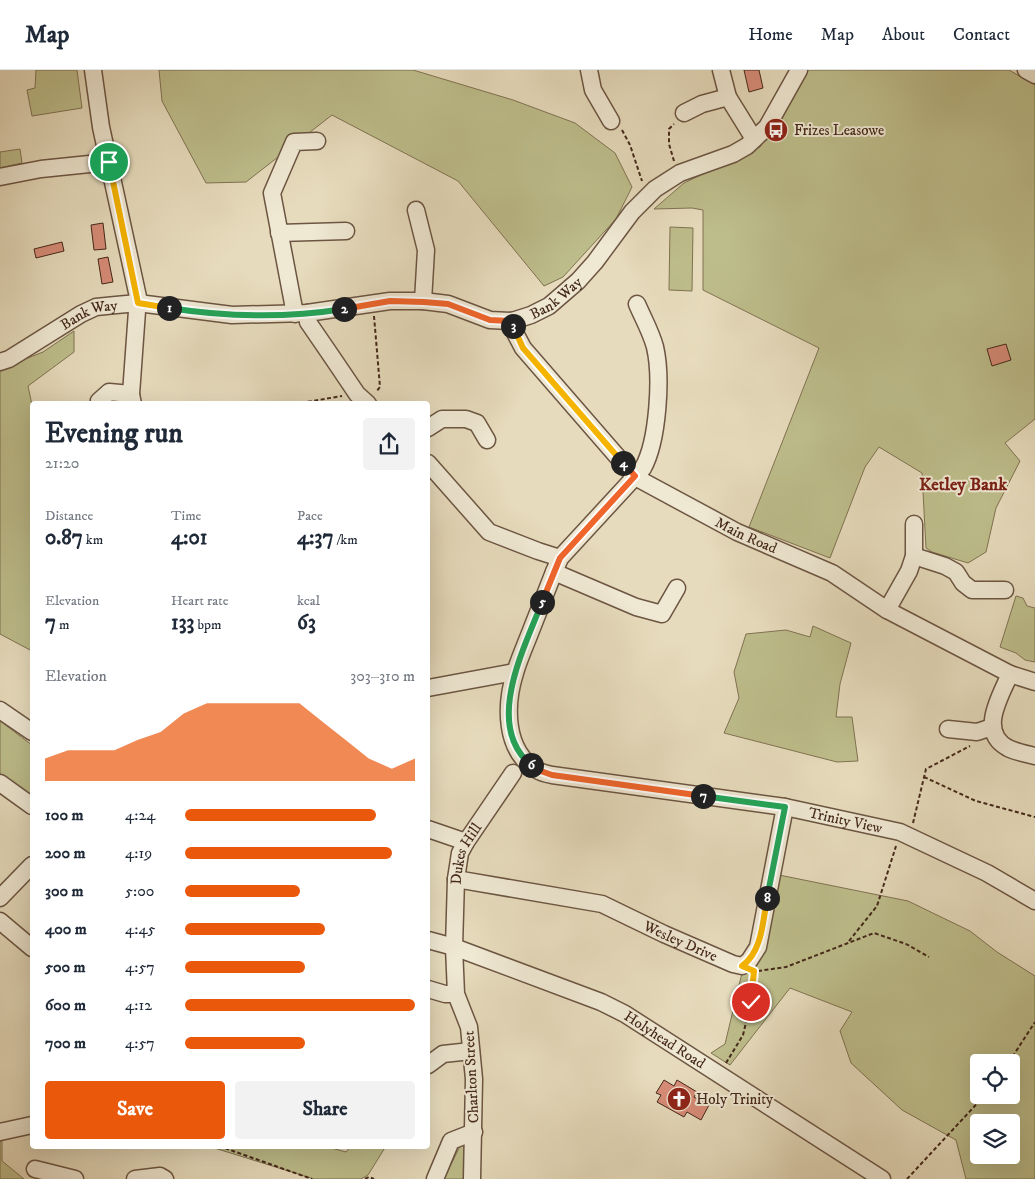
<!DOCTYPE html>
<html lang="en">
<head>
<meta charset="utf-8">
<style>
	body { margin:0; font-family:"IM FELL DW Pica",serif; background:#f2f2f3; color:#1f2937; height:100vh; display:flex; flex-direction:column; font-size:19px; white-space:nowrap }
	* { box-sizing:border-box; margin:0 }
	p { font-size:16px; color:#747a83 }
	.icon { flex:none; width:28px; height:28px; fill:none; stroke:currentColor; stroke-width:2; stroke-linecap:round; stroke-linejoin:round }
	.map { position:relative; flex:1; overflow:hidden }
	.drawer { position:absolute; left:30px; top:331px; width:400px; height:748px; display:flex; flex-direction:column; background:#fff; border-radius:5px; box-shadow:0 5px 20px #0002 }
	.drawer>* { flex:none }
	.buttons { position:absolute; left:970px; top:984px; display:grid; gap:10px }
	.buttons a { display:grid; place-items:center; width:50px; height:50px; border-radius:5px; background:#fff; box-shadow:0 5px 20px #0002; font-size:25px }
	.pin { position:absolute; display:grid; place-items:center; width:42px; height:42px; color:#fff; margin:-21px; border:2px solid #fff; border-radius:50%; box-shadow:0 1px 5px #0007 }
	.km { position:absolute; width:25px; height:25px; margin:-12px; border-radius:50%; background:#222; color:#fff; font-size:14px; line-height:25px; text-align:center }
	.round { display:grid; place-items:center; flex:none; width:52px; height:52px; border-radius:5px; background:#f2f2f3 }
	.headline { display:flex; align-items:center; justify-content:space-between; height:85px; padding:0 15px }
	h1 { font-size:28px; font-weight:700; line-height:38px }
	.figures { display:grid; grid-template-columns:repeat(3,1fr); gap:8px; height:85px; padding:5px 15px }
	.figures div { display:grid; align-content:center }
	.figures b { font-size:21px; font-weight:700 }
	.figures small { font-size:14px; font-weight:400 }
	.figures p { font-size:14px }
	.chart { height:140px; padding:10px 15px }
	.chart p { display:flex; justify-content:space-between }
	.chart svg { width:100%; height:90px; margin-top:5px; fill:#ea580c; opacity:.7 }
	.cta { display:flex; gap:10px; margin-top:auto; padding:10px 15px }
	.cta a { flex:1; height:58px; border-radius:5px; background:#ea580c; color:#fff; font-size:20px; font-weight:700; line-height:58px; text-align:center }
	.cta a+a { background:#f2f2f3; color:#1f2937 }
	ul { padding:0 15px; list-style:none; font-size:16px }
	li { display:grid; grid-template-columns:80px 60px 1fr; align-items:center; height:38px }
	li i { height:12px; border-radius:6px; background:#ea580c }
	header { display:flex; align-items:center; gap:30px; box-sizing:border-box; height:70px; padding:0 25px; background:#fff; border-bottom:1px solid #e0e1e3 }
	header strong { font-size:24px }
	nav { display:flex; gap:28px; margin-inline-start:auto; font-size:18px }
	.map>svg:first-child { display:block }
	.green { fill:#bdbd8b; stroke:#807252; fill-rule:evenodd }
	.building { fill:#d78c78; stroke:#44281a }
	.lines { fill:none; stroke-linecap:round; stroke-linejoin:round }
	.minor-casing { stroke:#6c5542; stroke-width:19 }
	.path { stroke:#44281a; stroke-width:2; stroke-dasharray:4 2.5; stroke-linecap:butt }
	.minor { stroke:#efe8d3; stroke-width:16 }
	.split-1-casing { stroke:#fff; stroke-width:10 }
	.split-2-casing { stroke:#fff; stroke-width:10 }
	.split-3-casing { stroke:#fff; stroke-width:10 }
	.split-4-casing { stroke:#fff; stroke-width:10 }
	.split-5-casing { stroke:#fff; stroke-width:10 }
	.split-6-casing { stroke:#fff; stroke-width:10 }
	.split-7-casing { stroke:#fff; stroke-width:10 }
	.split-8-casing { stroke:#fff; stroke-width:10 }
	.split-9-casing { stroke:#fff; stroke-width:10 }
	.split-1 { stroke:#f5b400; stroke-width:6 }
	.split-2 { stroke:#22a559; stroke-width:6 }
	.split-3 { stroke:#f0652b; stroke-width:6 }
	.split-4 { stroke:#f5b400; stroke-width:6 }
	.split-5 { stroke:#f0652b; stroke-width:6 }
	.split-6 { stroke:#22a559; stroke-width:6 }
	.split-7 { stroke:#f0652b; stroke-width:6 }
	.split-8 { stroke:#22a559; stroke-width:6 }
	.split-9 { stroke:#f5b400; stroke-width:6 }
	.labels { text-anchor:middle; stroke-width:4; stroke-linejoin:round; paint-order:stroke }
	.poi-label { font-size:15px; fill:#44281a; stroke:#efe8d3; text-anchor:start }
	.street-label { font-size:15px; fill:#44281a; stroke:#efe8d3 }
	.quarter-label { font-size:18px; font-weight:bold; fill:#7a1f14; stroke:#efe8d3 }
</style>
</head>
<body>
<header>
<strong>Map</strong>
<nav><a>Home</a><a>Map</a><a>About</a><a>Contact</a></nav>
</header>
<div class="map">
<svg width="1035" height="1109" viewBox="0 0 1035 1109">
	<rect width="100%" height="100%" fill="#e6dbbc"/>
	<filter id="stains"><feTurbulence type="fractalNoise" baseFrequency=".004" numOctaves="4"/><feColorMatrix values="0 0 0 0 .2 0 0 0 0 .09 0 0 0 0 .02 0 0 0 .5 -.17"/></filter>
	<radialGradient id="worn" r=".72"><stop offset=".6" stop-color="#630" stop-opacity="0"/><stop offset="1" stop-color="#630" stop-opacity=".3"/></radialGradient>
	<path class="green" d="M36 0H77L82 38 32 46 27 20 35 18Z
		M159 0H413L513 30 575 53 615 83 632 117 616 149 563 207 544 216 458 111 332 45 246 112 206 113 162 31Z
		M806 0H1009L1035 15V349L1005 373 1020 391 996 438 986 482 968 493 932 482 926 478 922 403 879 377 865 397 830 488 749 457 819 278 703 220V140L692 138 654 139 684 113 760 77Z
		M20 79 22 93 0 98V82Z
		M670 157 693 158 692 221 669 220Z
		M74 261V282L28 316 32 335V581L0 564V299L43 282Z
		M1016 526 1023 528 1027 536 1035 538V592L1025 590 1016 583 1000 577Z
		M813 556 851 573 840 614 836 647H852L858 691 837 692 724 663 739 628 734 602 746 564 786 560 810 567Z
		M0 651 32 675V727L0 704Z
		M779 805 908 831 970 861 997 882 1035 906V1109H966L956 1070 902 1040 851 993 840 961 852 942 790 918 730 995 711 983 725 974 742 903ZM979 992H1011V1025H979ZM979 1052H1011V1085H979Z
		M2 1066V1091L24 1109H0V1068Z
		M462 1072H467L466 1109H444Z
		M208 1076H324L346 1082 351 1076H386L368 1105 361 1109H314Z"/>
	<path class="building" d="M744 0H759L763 18 749 22Z
		M103 153 106 179 94 180 91 155Z
		M62 172 64 181 36 188 34 179Z
		M108 187 113 212 102 214 98 189Z
		M1006 274 1011 290 992 296 987 279Z
		M664 1010 674 1016 677 1010 697 1022 694 1027 709 1035 701 1050 687 1042 684 1047 657 1032 661 1025 656 1023Z"/>
	<g class="lines">
		<g class="minor-casing">
			<g id="minor">
				<path d="M93 0 101 57 138 227 131 324 133 334"/>
				<path d="M589 0 593 20 611 51"/>
				<path d="M721 0 728 27 754 69"/>
				<path d="M1026 0 1035 5"/>
				<path d="M684 43 702 34 728 27"/>
				<path d="M0 107 41 99 109 92"/>
				<path d="M416 140 426 180 423 231"/>
				<path d="M279 163 346 161"/>
				<path id="s1" d="M637 234C643 248 651 262 655 277 662 307 658 371 643 398L560 488 554 502C546 522 538 543 530 563 525 576 519 589 515 603 505 635 504 681 537 700 542 703 547 704 552 705L785 737 900 762 987 803 1035 831"/>
				<path d="M307 243 308 252 332 287 357 324 368 334"/>
				<path d="M295 244 272 123 294 72 317 71"/>
				<path id="s2" d="M512 251 513 259 523 278 635 407 737 462 832 503 887 540 1010 604 1035 612"/>
				<path id="s3" d="M0 292 9 289 81 244 96 237 116 235 138 233 232 245 307 243 390 231H423L448 234 490 250 512 251 531 245 549 236 578 211 595 192 632 142 655 119 680 103 733 84 747 76 767 57 799 0"/>
				<path d="M100 334 99 331 109 322 131 324"/>
				<path d="M428 358 442 349H466L477 353 487 370"/>
				<path d="M428 393 489 462 538 481 560 488"/>
				<path d="M914 486 945 496 956 502 963 513 972 520H1005"/>
				<path d="M554 502 636 537 662 544 677 518"/>
				<path d="M887 540 909 501 914 486V454"/>
				<path d="M1010 604C1000 627 978 662 1008 678 1016 682 1027 684 1035 686"/>
				<path d="M428 618 515 602"/>
				<path d="M0 640 32 662"/>
				<path d="M948 659 977 662 992 657"/>
				<path d="M0 713 32 736"/>
				<path d="M428 759 466 772"/>
				<path id="s4" d="M456 809 602 834 664 864 733 894 742 896 749 891 758 877 785 737"/>
				<path d="M0 828 32 795"/>
				<path d="M0 851 32 878"/>
				<path id="s5" d="M428 870 454 877 601 932 625 944 882 1109"/>
				<path d="M428 919 445 924H456"/>
				<path d="M428 995 443 984 471 981"/>
				<path d="M0 1062 32 1055"/>
				<path d="M35 1099 75 1109"/>
				<path d="M135 1109 160 1106 165 1109"/>
				<path d="M435 1109 451 1071 474 1062"/>
				<path id="s6" d="M472 1109 474 1009 469 957 456 924 454 877 456 809 460 783 466 772 513 703"/>
			</g>
		</g>
		<path class="path" d="M622 60 630 75 642 111
			M674 91 669 74V59L674 54
			M374 246 380 317 376 322
			M295 334 342 326
			M924 707 976 731 1035 747
			M913 753 926 699 970 676
			M849 871 877 836 896 776
			M758 901 786 897 874 863 906 874 929 887
			M1009 992 1035 952
			M726 993 743 965 751 932 753 906
			M219 1076 312 1109
			M365 1109 369 1107 374 1109
			M907 1109 985 1025"/>
		<use href="#minor" class="minor"/>
	</g>
	<g class="lines">
		<g class="split-1-casing">
			<path id="split-1" d="M109 92 138 233 169 238"/>
		</g>
		<g class="split-2-casing">
			<path id="split-2" d="M169 238C227 247 287 248 344 239"/>
		</g>
		<g class="split-3-casing">
			<path id="split-3" d="M344 239 390 231 424 232 448 234 490 250 512 251 513 256"/>
		</g>
		<g class="split-4-casing">
			<path id="split-4" d="M513 256 523 278 623 393"/>
		</g>
		<g class="split-5-casing">
			<path id="split-5" d="M542 532 560 488 635 406 623 393"/>
		</g>
		<g class="split-6-casing">
			<path id="split-6" d="M531 695C483 655 525 577 542 532"/>
		</g>
		<g class="split-7-casing">
			<path id="split-7" d="M531 695 538 700 552 705 703 726"/>
		</g>
		<g class="split-8-casing">
			<path id="split-8" d="M703 726 785 737 767 828"/>
		</g>
		<g class="split-9-casing">
			<path id="split-9" d="M751 932 754 901 742 896C762 882 763 851 767 828"/>
		</g>
		<use href="#split-1" class="split-1"/>
		<use href="#split-2" class="split-2"/>
		<use href="#split-3" class="split-3"/>
		<use href="#split-4" class="split-4"/>
		<use href="#split-5" class="split-5"/>
		<use href="#split-6" class="split-6"/>
		<use href="#split-7" class="split-7"/>
		<use href="#split-8" class="split-8"/>
		<use href="#split-9" class="split-9"/>
	</g>
	<defs>
		<g id="bus-disc" transform="scale(1.25)"><circle r="9.5" fill="#8f2418" stroke="#efe8d3"/><path d="M-5-6H5V4H4V6H2V4H-2V6H-4V4H-5ZM-3.5-4V0h7V-4ZM-3.5 1.2v1.5H-2V1.2ZM2 1.2v1.5H3.5V1.2Z" fill="#fff"/></g>
		<g id="church-disc" transform="scale(1.25)"><circle r="9.5" fill="#8f2418" stroke="#efe8d3"/><path d="M-1.2-6h2.4v3.5h3.3v2.4h-3.3V6h-2.4V-.1h-3.3v-2.4h3.3Z" fill="#fff"/></g>
	</defs>
	<g fill-rule="evenodd">
		<use href="#bus-disc" x="776" y="60"/>
		<use href="#church-disc" x="679" y="1029"/>
	</g>
	<g class="labels">
		<g class="poi-label">
			<text x="794" y="65">Frizes Leasowe</text>
			<text x="696" y="1034">Holy Trinity</text>
		</g>
		<g class="street-label">
			<text dy="5" stroke="none"><textPath href="#s3" startOffset="582">Bank Way</textPath></text>
			<text dy="5" stroke="none"><textPath href="#s3" startOffset="102">Bank Way</textPath></text>
			<text dy="5" stroke="none"><textPath href="#s2" startOffset="326">Main Road</textPath></text>
			<text dy="5" stroke="none"><textPath href="#s1" startOffset="836">Trinity View</textPath></text>
			<text dy="5" stroke="none"><textPath href="#s6" startOffset="330">Dukes Hill</textPath></text>
			<text dy="5" stroke="none"><textPath href="#s4" startOffset="235">Wesley Drive</textPath></text>
			<text dy="5" stroke="none"><textPath href="#s5" startOffset="258">Holyhead Road</textPath></text>
			<text transform="translate(471 1007) rotate(-93)" y="5">Charlton Street</text>
		</g>
		<g class="quarter-label">
			<text x="963" y="420">Ketley Bank</text>
		</g>
	</g>
	<rect width="100%" height="100%" filter="url(#stains)"/>
	<rect width="100%" height="100%" fill="url(#worn)"/>
</svg>
<div class="buttons">
<a><svg class="icon" aria-label="locate" viewBox="0 0 24 24"><circle cx="12" cy="12" r="6"/><path d="M12 2v4M12 18v4M2 12h4M18 12h4"/></svg></a>
<a><svg class="icon" aria-label="layers" viewBox="0 0 24 24"><path d="M12 4l9 5-9 5-9-5zM3 14l9 5 9-5"/></svg></a>
</div>
<div class="pin" style="left:109px;top:92px;background:#1e9e55"><svg class="icon" aria-label="arrive" viewBox="0 0 24 24"><path d="M6 21V4h12l-3 4 3 4H6"/></svg></div>
<div class="pin" style="left:751px;top:932px;background:#d93025"><svg class="icon" aria-label="check" viewBox="0 0 24 24"><path d="M5 12l5 5 9-10"/></svg></div>
<b class="km" style="left:169px;top:238px">1</b>
<b class="km" style="left:344px;top:239px">2</b>
<b class="km" style="left:513px;top:256px">3</b>
<b class="km" style="left:623px;top:393px">4</b>
<b class="km" style="left:542px;top:532px">5</b>
<b class="km" style="left:531px;top:695px">6</b>
<b class="km" style="left:703px;top:726px">7</b>
<b class="km" style="left:767px;top:828px">8</b>
<section class="drawer">
<div class="headline"><div><h1>Evening run</h1><p>21:20</p></div><a class="round"><svg class="icon" aria-label="share" viewBox="0 0 24 24"><path d="M12 15V3M7 8l5-5 5 5M5 13v7h14v-7"/></svg></a></div>
<div class="figures">
<div><p>Distance</p><b>0.87<small> km</small></b></div>
<div><p>Time</p><b>4:01</b></div>
<div><p>Pace</p><b>4:37<small> /km</small></b></div>
</div>
<div class="figures">
<div><p>Elevation</p><b>7<small> m</small></b></div>
<div><p>Heart rate</p><b>133<small> bpm</small></b></div>
<div><p>kcal</p><b>63</b></div>
</div>
<div class="chart"><p><span>Elevation</span>303–310 m</p>
<svg viewBox="0 0 160 44" preserveAspectRatio="none"><path d="M0 44V33L10 29L20 29L30 29L40 24L50 20L60 11L70 6L80 6L90 6L100 6L110 6L120 15L130 24L140 33L150 38L160 33V44z"/></svg>
</div>
<ul>
<li><b>100 m</b>4:24<i style="width:83%"></i></li>
<li><b>200 m</b>4:19<i style="width:90%"></i></li>
<li><b>300 m</b>5:00<i style="width:50%"></i></li>
<li><b>400 m</b>4:45<i style="width:61%"></i></li>
<li><b>500 m</b>4:57<i style="width:52%"></i></li>
<li><b>600 m</b>4:12<i style="width:100%"></i></li>
<li><b>700 m</b>4:57<i style="width:52%"></i></li>
</ul>
<div class="cta"><a>Save</a><a>Share</a></div>
</section>
</div>
</body>
</html>
